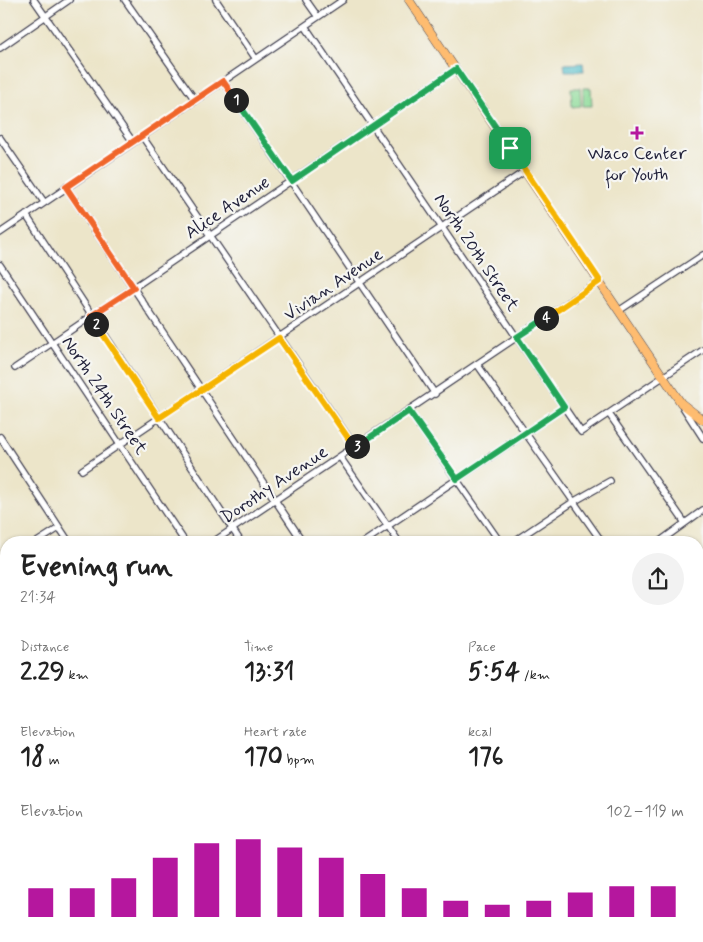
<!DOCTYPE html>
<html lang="en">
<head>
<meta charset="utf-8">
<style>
	body { margin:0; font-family:Mynerve,sans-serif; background:#f2f2f2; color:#222; height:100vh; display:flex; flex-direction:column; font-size:19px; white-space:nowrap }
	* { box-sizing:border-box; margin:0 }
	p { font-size:16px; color:#767676 }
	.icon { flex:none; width:28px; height:28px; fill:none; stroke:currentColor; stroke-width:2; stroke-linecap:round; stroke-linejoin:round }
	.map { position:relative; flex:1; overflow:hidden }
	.sheet { position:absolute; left:0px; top:536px; width:704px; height:406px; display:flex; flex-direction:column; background:#fff; border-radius:20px 20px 0 0; box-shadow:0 1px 4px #0004 }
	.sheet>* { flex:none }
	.pin { position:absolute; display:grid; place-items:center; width:42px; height:42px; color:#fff; margin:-21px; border-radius:10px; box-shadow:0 2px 8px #0006 }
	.km { position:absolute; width:25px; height:25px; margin:-12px; border-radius:50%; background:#222; color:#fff; font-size:14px; line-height:25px; text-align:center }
	.round { display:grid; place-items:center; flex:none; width:52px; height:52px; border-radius:26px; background:#f2f2f2 }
	.headline { display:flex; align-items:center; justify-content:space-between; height:85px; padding:0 20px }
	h1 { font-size:28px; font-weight:700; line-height:38px }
	.metrics { display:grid; grid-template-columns:repeat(3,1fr); gap:8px; height:85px; padding:5px 20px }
	.metrics div { display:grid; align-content:center }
	.metrics b { font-size:25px; font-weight:700 }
	.metrics small { font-size:14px; font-weight:400 }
	.metrics p { font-size:14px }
	.chart { height:140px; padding:10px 20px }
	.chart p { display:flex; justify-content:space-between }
	.chart svg { width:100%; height:90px; margin-top:5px; stroke:#b5179e; stroke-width:6 }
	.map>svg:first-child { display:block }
	.green { fill:#8ddb99; stroke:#587e6a }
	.water { fill:#51bdca; stroke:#3a7082 }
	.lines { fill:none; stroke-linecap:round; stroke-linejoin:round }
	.stream { stroke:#51bdca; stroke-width:2 }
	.minor-casing { stroke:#403f50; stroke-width:8 }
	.major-casing { stroke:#403f50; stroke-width:9 }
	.minor { stroke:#fff; stroke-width:5.5 }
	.major { stroke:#febc70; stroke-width:8 }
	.split-1-casing { stroke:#fff; stroke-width:10 }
	.split-2-casing { stroke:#fff; stroke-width:10 }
	.split-3-casing { stroke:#fff; stroke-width:10 }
	.split-4-casing { stroke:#fff; stroke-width:10 }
	.split-5-casing { stroke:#fff; stroke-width:10 }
	.split-1 { stroke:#22a559; stroke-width:6 }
	.split-2 { stroke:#f0652b; stroke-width:6 }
	.split-3 { stroke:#f5b400; stroke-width:6 }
	.split-4 { stroke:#22a559; stroke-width:6 }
	.split-5 { stroke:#f5b400; stroke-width:6 }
	.poi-dot { fill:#b5179e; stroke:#f6f6f2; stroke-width:2 }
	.labels { text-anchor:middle; stroke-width:4.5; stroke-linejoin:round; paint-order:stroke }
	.poi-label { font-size:18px; fill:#22223b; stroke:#f6f6f2 }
	.street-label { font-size:18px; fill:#22223b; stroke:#f6f6f2 }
</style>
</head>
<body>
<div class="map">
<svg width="703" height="942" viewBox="0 0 703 942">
	<rect width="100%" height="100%" fill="#f6f6f2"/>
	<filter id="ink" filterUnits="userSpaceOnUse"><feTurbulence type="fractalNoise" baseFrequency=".02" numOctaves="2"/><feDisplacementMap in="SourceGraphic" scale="10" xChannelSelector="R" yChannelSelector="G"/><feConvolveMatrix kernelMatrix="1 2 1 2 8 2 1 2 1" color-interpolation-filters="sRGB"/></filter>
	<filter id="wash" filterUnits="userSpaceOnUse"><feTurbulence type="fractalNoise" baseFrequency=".0096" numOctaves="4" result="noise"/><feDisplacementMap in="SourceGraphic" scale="20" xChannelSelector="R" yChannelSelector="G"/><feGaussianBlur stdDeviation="1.12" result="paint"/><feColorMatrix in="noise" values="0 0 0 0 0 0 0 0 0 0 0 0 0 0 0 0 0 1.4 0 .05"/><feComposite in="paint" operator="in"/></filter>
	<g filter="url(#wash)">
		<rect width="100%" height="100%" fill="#ece5c9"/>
		<path class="green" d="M571 88H580L581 106 572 107Z
			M583 88H591L592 106H583Z"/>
		<path class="water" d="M583 63 584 71H565L564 64Z"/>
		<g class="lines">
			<path class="stream" d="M698 573 703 564"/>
		</g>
	</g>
	<g filter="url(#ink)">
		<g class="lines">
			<g class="minor-casing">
				<path id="minor" d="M34 0 133 142
					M125 0 195 100
					M216 0 256 59
					M306 0 318 17
					M305 26 581 432 703 350
					M0 48 69 0
					M223 81 435 394
					M142 136 355 447
					M0 138 44 202
					M66 187 303 542
					M26 215 241 542
					M0 233 343 0
					M0 265 185 542
					M620 310 703 255
					M477 364 602 542
					M15 368 456 69
					M683 407 703 438
					M409 411 500 542
					M609 414 685 523
					M0 437 69 542
					M340 457 399 542
					M82 470 525 171
					M37 542 59 528
					M213 542 600 281
					M364 542 564 407
					M513 542 573 502 610 481
					M659 542 703 510
					M0 567 6 563
					M698 599 703 607
					M0 619 6 628
					M698 652 703 648
					M698 769 703 765
					M698 783 703 791
					M0 816 6 826
					M698 888 703 884
					M209 936 212 942
					M329 936 333 942
					M563 936 567 942
					M683 936 687 942
					M3 942 11 936
					M84 942 92 936
					M262 942 270 936
					M440 942 448 936
					M617 942 625 936"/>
			</g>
			<g class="major-casing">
				<path id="major" d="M409 0 681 403 703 420"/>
			</g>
			<use href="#minor" class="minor"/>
			<use href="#major" class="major"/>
		</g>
	</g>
	<g class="lines" filter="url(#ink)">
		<g class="split-1-casing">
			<path id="split-1" d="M236 100 292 181 456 69 510 148"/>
		</g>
		<g class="split-2-casing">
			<path id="split-2" d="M96 324 91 316 134 288 66 187 223 81 236 100"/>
		</g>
		<g class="split-3-casing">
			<path id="split-3" d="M96 324 159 418 279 338 355 448 357 446"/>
		</g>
		<g class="split-4-casing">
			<path id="split-4" d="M357 446 409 411 457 479 564 407 517 337 546 318"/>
		</g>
		<g class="split-5-casing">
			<path id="split-5" d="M510 148 600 281 546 318"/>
		</g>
		<use href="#split-1" class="split-1"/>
		<use href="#split-2" class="split-2"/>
		<use href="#split-3" class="split-3"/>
		<use href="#split-4" class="split-4"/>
		<use href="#split-5" class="split-5"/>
	</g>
	<path class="poi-dot" d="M634.5 125.5h5v5h5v5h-5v5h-5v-5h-5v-5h5z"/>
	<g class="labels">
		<g class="poi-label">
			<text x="637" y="159">Waco Center<tspan x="637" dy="21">for Youth</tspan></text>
		</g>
		<g class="street-label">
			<text transform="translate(227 207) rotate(-34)" y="6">Alice Avenue</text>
			<text transform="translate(477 252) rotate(56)" y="6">North 20th Street</text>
			<text transform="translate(333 284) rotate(-34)" y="6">Vivian Avenue</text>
			<text transform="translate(105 395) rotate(56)" y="6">North 24th Street</text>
			<text transform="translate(274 484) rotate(-34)" y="6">Dorothy Avenue</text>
		</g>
	</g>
</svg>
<div class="pin" style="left:510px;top:148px;background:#1e9e55"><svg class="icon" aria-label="arrive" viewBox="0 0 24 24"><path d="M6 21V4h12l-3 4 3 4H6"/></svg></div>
<b class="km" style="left:236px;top:100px">1</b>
<b class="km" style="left:96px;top:324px">2</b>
<b class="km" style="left:357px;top:446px">3</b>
<b class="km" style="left:546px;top:318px">4</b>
<section class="sheet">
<div class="headline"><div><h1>Evening run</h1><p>21:34</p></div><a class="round"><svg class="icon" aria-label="share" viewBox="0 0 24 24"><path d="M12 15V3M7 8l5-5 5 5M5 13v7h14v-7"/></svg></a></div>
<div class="metrics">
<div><p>Distance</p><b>2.29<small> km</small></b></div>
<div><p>Time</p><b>13:31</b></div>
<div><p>Pace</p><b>5:54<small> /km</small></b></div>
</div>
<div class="metrics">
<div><p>Elevation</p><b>18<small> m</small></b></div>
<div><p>Heart rate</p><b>170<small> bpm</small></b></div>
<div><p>kcal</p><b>176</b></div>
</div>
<div class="chart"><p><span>Elevation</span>102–119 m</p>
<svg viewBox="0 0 160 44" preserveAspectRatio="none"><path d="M5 44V30M15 44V30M25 44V25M35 44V15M45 44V8M55 44V6M65 44V10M75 44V15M85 44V23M95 44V30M105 44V36M115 44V38M125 44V36M135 44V32M145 44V29M155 44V29"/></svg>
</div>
</section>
</div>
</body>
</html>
